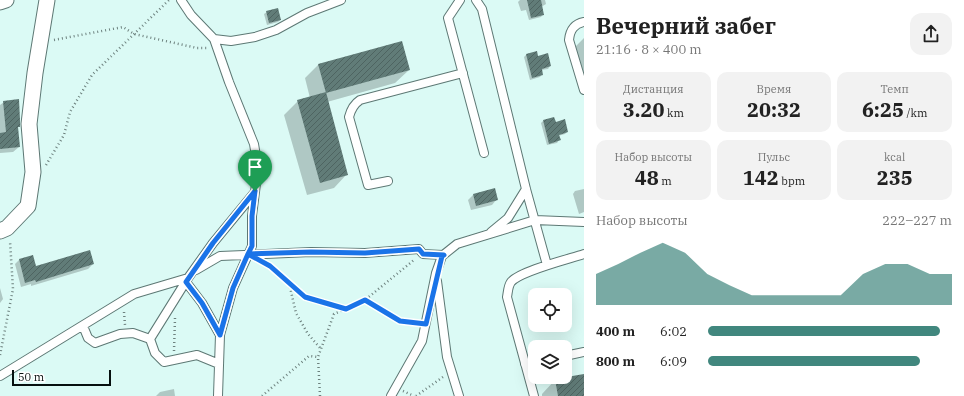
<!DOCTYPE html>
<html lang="ru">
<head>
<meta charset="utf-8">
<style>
	body { margin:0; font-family:"IBM Plex Serif",serif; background:#f2f2f2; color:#222; height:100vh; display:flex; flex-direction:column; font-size:15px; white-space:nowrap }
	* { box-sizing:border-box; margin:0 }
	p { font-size:13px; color:#767676 }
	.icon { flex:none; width:22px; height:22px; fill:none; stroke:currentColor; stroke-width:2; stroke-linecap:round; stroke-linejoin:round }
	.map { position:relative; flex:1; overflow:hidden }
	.details { display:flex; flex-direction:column; background:#fff; width:380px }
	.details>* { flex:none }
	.fabs { position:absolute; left:528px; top:288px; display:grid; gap:8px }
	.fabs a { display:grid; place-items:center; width:44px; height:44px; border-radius:8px; background:#fff; box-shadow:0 4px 16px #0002; font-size:20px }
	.scale { position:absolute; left:12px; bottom:10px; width:99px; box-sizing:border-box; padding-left:4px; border:2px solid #06100f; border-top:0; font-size:11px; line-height:14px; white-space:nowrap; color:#06100f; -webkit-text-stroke:3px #fff; paint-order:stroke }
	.pin { position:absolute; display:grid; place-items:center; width:34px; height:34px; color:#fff; margin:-41px -17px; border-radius:50% 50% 50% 0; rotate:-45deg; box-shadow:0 0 4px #0007 }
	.pin .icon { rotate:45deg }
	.round { display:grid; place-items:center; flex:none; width:42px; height:42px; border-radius:12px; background:#f2f2f2 }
	.overview { display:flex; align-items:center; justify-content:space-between; height:68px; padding:0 12px }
	h1 { font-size:22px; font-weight:700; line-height:30px }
	.metrics { display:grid; grid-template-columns:repeat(3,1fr); gap:6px; height:68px; padding:4px 12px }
	.metrics div { display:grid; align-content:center; border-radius:10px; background:#f2f2f2; text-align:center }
	.metrics b { font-size:20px; font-weight:700 }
	.metrics small { font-size:11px; font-weight:400 }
	.metrics p { font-size:11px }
	.chart { height:112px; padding:8px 12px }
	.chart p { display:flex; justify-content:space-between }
	.chart svg { width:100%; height:72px; margin-top:4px; fill:#41877e; opacity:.7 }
	ul { padding:0 12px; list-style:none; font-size:13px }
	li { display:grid; grid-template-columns:64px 48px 1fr; align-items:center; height:30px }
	li i { height:10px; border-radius:5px; background:#41877e }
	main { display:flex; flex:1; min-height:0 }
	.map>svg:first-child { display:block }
	.shadow { fill:#0003 }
	.building { fill:url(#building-hatch) }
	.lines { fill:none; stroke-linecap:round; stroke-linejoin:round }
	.service-casing { stroke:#5d7874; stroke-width:10 }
	.minor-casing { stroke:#5d7874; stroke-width:17 }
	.path { stroke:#6d817e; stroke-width:2.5; stroke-dasharray:1 3; stroke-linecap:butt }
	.service { stroke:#fff; stroke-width:8 }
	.minor { stroke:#fff; stroke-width:15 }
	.route-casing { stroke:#fff; stroke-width:8 }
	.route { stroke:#1a73e8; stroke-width:5 }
</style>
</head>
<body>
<main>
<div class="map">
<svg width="584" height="396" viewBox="0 0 584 396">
	<defs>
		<pattern id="building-hatch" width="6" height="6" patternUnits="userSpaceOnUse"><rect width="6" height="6" fill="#617c78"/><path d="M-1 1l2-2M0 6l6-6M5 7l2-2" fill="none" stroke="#4e6461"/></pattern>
	</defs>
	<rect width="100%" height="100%" fill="#dbfaf5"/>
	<path class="shadow" d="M520 0H545L546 4 541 7 543 14 541 17 529 20 526 10 521 11 518 2Z
		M267 12 280 20 278 22 267 25 264 14Z
		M584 38V73L580 74 573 49Z
		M536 52 538 57 550 66 548 69 541 70 542 74 540 77 530 80 524 57 526 55Z
		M318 65 409 70 395 83 327 102 347 174 334 188 307 195 284 115 298 101 310 98 305 78Z
		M4 102 19 126 17 129 19 147 13 152 0 153V105Z
		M543 121 555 123 567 132 565 134 558 136 559 140 557 143 547 145 541 123Z
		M584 189V212L579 214 573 194 575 191Z
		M473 195 497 199 492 205 471 210 468 200Z
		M20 259 35 267 93 264 88 269 31 286V284L21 287 15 264Z
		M0 288 3 299 0 303Z
		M584 375V396H542V394L555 380Z
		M174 389 175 396H156L160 392Z"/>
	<path class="building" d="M527 0H541L544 15 531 18Z
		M278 8 281 20 269 23 266 11Z
		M402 41 410 70 326 93 318 64Z
		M537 51 538 56 548 53 551 66 542 69 543 75 532 78 526 54Z
		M326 92 348 175 320 183 297 100Z
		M19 99 20 120V127H18L20 147 0 149V133L6 132 3 101Z
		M554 117 556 122 565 119 568 132 559 135 561 140 549 144 543 120Z
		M495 188 498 200 476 206 473 194Z
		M90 250 94 264 36 282 35 280 25 283 19 259 33 255 36 266Z
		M584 374V396H558L555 379Z"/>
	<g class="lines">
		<g class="service-casing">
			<path id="service" d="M181 0 191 15 214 39 231 41 255 37 276 30 307 13 341 0
				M460 0 448 18 484 153
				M476 0 482 9 526 189 547 265
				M584 22C574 24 570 30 569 40L584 90
				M214 39 229 82 254 144 258 168 252 216V246L233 288 220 335 218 396
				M388 181 368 185 349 117C351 109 354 104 360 100L463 73
				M491 232 508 218 526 189
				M196 270 220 256 311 252 365 253 419 249 423 254 443 255
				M188 278 150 339 155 353 164 362 197 355 219 364
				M437 281 447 357 459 396
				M186 282 202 303 220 335
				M83 326 88 338 95 343 120 334 133 333 150 339
				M565 356 584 352
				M525 364 535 362
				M0 376 134 294 188 278 213 243 255 192
				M391 396 422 341 436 273 442 256 457 244 535 220 584 222
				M534 396 507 297C508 292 508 286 511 282 520 271 569 259 584 254"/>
		</g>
		<g class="minor-casing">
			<path id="minor" d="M0 2 6 0
				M0 231 7 228 28 206 33 172 29 124 35 73 47 0"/>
		</g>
		<path class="path" d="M54 40 123 27 134 34 197 48H207
			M46 165 64 135 70 112 92 75 169 0
			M266 264 305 297 345 308
			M289 283 296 313 308 334 321 349
			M365 300 400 321 417 323
			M124 312 125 325
			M174 351 175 318
			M0 355 13 289 10 241
			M403 391 414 396
			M262 396 309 356 318 357
			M320 396 318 357 334 314 365 300 414 260
			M416 396 443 377"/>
		<use href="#service" class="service"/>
		<use href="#minor" class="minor"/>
	</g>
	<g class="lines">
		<g class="route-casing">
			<path id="route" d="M255 191 213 243 186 282 202 303 220 335 233 288 248 254 270 266 305 297 346 309 365 300 400 321 426 324 442 256 444 255 423 254 419 249 365 253 311 252 248 254 252 246V216L255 191"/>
		</g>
		<use href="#route" class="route"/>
	</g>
</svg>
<div class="fabs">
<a><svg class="icon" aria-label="locate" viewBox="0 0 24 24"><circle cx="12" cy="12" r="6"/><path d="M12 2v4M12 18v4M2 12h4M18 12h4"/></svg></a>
<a><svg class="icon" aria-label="layers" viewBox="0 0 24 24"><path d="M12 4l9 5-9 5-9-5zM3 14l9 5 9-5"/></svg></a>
</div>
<div class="scale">50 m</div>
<div class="pin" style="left:255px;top:191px;background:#1e9e55"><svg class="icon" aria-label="arrive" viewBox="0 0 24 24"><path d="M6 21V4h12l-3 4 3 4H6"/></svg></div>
</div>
<section class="details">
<div class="overview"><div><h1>Вечерний забег</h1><p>21:16 · 8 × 400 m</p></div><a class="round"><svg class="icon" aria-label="share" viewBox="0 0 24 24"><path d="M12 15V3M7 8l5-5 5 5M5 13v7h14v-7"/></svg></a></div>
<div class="metrics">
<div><p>Дистанция</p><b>3.20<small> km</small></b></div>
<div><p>Время</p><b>20:32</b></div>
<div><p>Темп</p><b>6:25<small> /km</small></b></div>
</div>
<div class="metrics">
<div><p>Набор высоты</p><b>48<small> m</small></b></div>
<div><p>Пульс</p><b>142<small> bpm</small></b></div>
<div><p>kcal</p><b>235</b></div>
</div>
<div class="chart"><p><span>Набор высоты</span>222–227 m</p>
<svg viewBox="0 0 160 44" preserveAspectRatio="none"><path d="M0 44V25L10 19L20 12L30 6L40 12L50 25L60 32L70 38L80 38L90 38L100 38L110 38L120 25L130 19L140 19L150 25L160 25V44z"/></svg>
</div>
<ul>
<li><b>400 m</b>6:02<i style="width:95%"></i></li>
<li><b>800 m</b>6:09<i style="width:87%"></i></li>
</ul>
</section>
</main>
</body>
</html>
